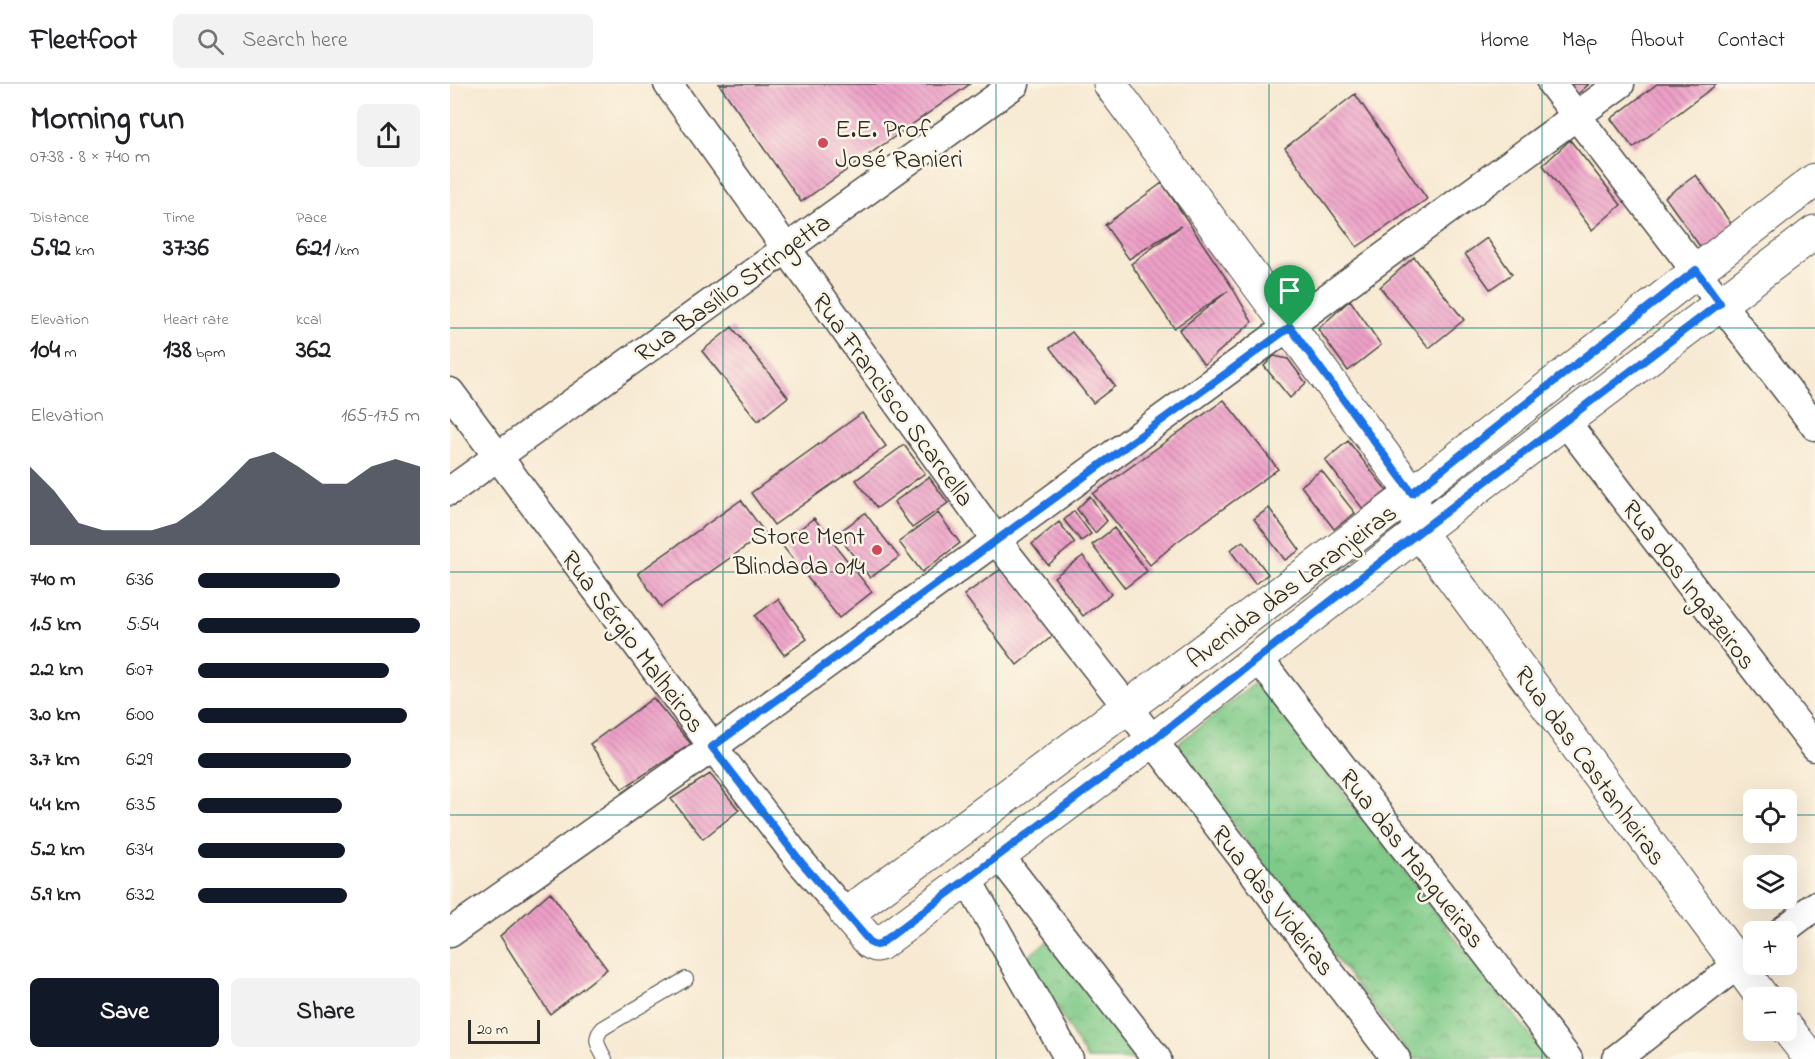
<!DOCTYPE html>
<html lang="en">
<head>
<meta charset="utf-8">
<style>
	body { margin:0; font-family:"Indie Flower",sans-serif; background:#f2f2f2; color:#202124; height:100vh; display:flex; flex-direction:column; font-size:22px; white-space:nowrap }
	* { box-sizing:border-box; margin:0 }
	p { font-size:20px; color:#757577 }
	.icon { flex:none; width:33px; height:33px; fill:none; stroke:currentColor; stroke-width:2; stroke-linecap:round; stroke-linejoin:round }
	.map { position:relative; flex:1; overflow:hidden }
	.panel { display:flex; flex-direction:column; background:#fff; width:450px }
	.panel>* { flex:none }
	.tools { position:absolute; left:1293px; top:705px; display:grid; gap:12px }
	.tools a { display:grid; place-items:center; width:54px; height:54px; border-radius:9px; background:#fff; box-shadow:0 6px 24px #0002; font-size:30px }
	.scale { position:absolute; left:18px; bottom:15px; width:72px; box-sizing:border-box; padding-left:6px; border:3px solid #2b2b2b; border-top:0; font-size:16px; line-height:21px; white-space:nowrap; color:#2b2b2b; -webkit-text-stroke:4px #fcf5e5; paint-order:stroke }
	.pin { position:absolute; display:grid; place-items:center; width:51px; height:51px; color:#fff; margin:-62px -26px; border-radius:50% 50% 50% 0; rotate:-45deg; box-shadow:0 0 6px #0007 }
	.pin .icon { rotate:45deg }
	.round { display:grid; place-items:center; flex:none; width:63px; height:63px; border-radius:9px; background:#f2f2f2 }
	.summary { display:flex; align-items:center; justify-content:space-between; height:102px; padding:0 30px }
	h1 { font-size:33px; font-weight:800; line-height:45px }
	.stats { display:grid; grid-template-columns:repeat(3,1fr); gap:9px; height:102px; padding:6px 30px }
	.stats div { display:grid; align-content:center }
	.stats b { font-size:26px; font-weight:800 }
	.stats small { font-size:16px; font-weight:400 }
	.stats p { font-size:16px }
	.chart { height:168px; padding:12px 30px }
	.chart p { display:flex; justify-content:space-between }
	.chart svg { width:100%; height:108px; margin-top:6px; fill:#111827; opacity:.7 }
	.primary-button { display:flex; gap:12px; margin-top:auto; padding:12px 30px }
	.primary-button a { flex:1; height:69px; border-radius:9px; background:#111827; color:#fff; font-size:24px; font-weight:800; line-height:69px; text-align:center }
	.primary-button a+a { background:#f2f2f2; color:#202124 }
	ul { padding:0 30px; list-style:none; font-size:20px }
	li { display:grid; grid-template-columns:96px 72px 1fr; align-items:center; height:45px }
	li i { height:15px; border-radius:8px; background:#111827 }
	header { display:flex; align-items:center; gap:36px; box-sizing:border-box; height:84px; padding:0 30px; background:#fff; border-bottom:2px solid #e0e0e0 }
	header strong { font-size:28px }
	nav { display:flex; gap:33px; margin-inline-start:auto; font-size:21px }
	.search { width:420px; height:54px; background:#f2f2f2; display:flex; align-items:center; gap:15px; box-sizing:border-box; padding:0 21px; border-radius:9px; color:#757577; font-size:22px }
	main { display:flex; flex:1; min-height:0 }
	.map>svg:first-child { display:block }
	.park { fill:url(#park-crowns); stroke:#557a5a; stroke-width:1.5 }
	.building { fill:url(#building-back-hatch) }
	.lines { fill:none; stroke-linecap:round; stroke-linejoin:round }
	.lane-casing { stroke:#4a4844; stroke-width:16 }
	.street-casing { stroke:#4a4844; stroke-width:31 }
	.secondary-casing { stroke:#4a4844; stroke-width:35 }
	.lane { stroke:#fff; stroke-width:14 }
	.street { stroke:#fff; stroke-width:28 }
	.secondary { stroke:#fff; stroke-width:33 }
	.route-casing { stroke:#fff; stroke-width:12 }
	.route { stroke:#1a73e8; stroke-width:8 }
	.grid { fill:none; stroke:#0f766e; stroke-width:1.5; stroke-opacity:0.55 }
	.poi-dot { fill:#d1495b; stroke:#fcf5e5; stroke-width:2 }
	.labels { text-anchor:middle; stroke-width:5; stroke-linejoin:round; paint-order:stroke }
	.poi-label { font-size:26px; fill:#2b2b2b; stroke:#fcf5e5; text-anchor:start }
	.street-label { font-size:26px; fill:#2b2b2b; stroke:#fcf5e5 }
</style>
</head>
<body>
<header>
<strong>Fleetfoot</strong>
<div class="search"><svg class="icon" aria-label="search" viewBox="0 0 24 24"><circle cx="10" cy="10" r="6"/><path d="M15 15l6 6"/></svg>Search here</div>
<nav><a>Home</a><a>Map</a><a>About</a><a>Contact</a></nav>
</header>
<main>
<section class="panel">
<div class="summary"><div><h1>Morning run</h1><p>07:38 · 8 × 740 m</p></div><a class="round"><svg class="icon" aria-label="share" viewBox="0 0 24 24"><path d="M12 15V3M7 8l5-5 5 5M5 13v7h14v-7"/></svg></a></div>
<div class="stats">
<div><p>Distance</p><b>5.92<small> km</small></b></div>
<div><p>Time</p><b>37:36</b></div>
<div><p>Pace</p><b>6:21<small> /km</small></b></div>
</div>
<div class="stats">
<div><p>Elevation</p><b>104<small> m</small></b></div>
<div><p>Heart rate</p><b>138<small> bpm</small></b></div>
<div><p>kcal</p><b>362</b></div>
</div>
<div class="chart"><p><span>Elevation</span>165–175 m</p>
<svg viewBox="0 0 160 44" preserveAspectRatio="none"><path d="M0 44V12L10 22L20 35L30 38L40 38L50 38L60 35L70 28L80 19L90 9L100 6L110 12L120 19L130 19L140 12L150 9L160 12V44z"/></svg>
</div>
<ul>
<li><b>740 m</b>6:36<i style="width:64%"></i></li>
<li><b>1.5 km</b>5:54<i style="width:100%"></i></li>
<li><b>2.2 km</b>6:07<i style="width:86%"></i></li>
<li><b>3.0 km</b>6:00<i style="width:94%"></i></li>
<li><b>3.7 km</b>6:29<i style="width:69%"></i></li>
<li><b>4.4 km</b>6:35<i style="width:65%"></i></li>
<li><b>5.2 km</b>6:34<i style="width:66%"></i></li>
<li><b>5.9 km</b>6:32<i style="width:67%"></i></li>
</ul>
<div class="primary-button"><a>Save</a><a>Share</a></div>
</section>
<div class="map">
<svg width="1365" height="975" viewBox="0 0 1365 975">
	<defs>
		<pattern id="park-crowns" width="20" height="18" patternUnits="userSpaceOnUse" patternTransform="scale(1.5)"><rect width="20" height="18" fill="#7fca88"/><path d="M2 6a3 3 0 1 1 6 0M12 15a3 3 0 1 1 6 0" fill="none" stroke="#68a46f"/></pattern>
		<pattern id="building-back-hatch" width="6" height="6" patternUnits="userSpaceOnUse" patternTransform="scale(1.5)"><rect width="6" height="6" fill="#eea0c8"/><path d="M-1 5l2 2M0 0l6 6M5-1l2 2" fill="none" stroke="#c183a3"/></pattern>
	</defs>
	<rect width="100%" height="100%" fill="#fcf5e5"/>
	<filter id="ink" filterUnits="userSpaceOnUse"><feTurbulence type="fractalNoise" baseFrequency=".0167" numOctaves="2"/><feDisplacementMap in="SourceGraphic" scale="12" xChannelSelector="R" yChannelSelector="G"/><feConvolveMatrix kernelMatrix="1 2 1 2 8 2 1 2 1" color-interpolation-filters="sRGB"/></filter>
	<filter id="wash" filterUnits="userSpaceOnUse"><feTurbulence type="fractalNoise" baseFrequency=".008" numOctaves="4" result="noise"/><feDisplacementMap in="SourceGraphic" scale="24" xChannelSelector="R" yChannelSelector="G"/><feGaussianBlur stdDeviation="1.35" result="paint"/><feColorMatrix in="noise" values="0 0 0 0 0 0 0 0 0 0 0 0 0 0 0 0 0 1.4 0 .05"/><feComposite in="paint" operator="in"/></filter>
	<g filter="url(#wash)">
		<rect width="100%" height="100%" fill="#f7e9d2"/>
		<path class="park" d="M808 597 1098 975H963L724 663Z
			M598 857 688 975H637L577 873Z"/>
		<g id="blocks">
			<path class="building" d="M269 0H520L351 118Z
				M1120 0H1139L1128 10Z
				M1207 0H1267L1183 64 1161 35Z
				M905 10 977 115 907 163 835 64Z
				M1120 56 1171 121 1142 146 1093 81Z
				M1246 91 1285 145 1254 168 1215 113Z
				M712 99 782 203 802 238 754 281 729 246 778 207 724 244 681 180 731 142 679 175 655 141Z
				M1037 154 1062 190 1040 205 1015 170Z
				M964 173 1014 236 979 264 930 203Z
				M900 216 931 261 898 287 868 245Z
				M282 243 338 313 308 337 252 267Z
				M622 248 665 302 643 319 600 264Z
				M824 272 838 275 856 299 840 314 814 282Z
				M774 316 828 385 728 457 700 481 643 410Z
				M412 329 436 362 324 441 301 409Z
				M898 357 937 407 913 425 875 376Z
				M454 361 475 389 427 424 406 396Z
				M871 386 905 429 884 445 851 402Z
				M479 393 498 419 462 444 444 418Z
				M640 412 657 437 645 449 627 425Z
				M291 416 315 449 211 523 188 489Z
				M819 424 850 466 835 476 804 435Z
				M624 427 641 450 631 457 614 436Z
				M415 429 449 473 420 494 387 450Z
				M488 429 510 459 472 488 449 458Z
				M364 434 422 508 389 534 331 460Z
				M609 438 625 459 598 481 582 460Z
				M664 444 697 487 675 504 642 461Z
				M793 457 818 490 805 500 780 466Z
				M633 472 661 510 633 532 604 493Z
				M554 483 605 550 567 581 514 511Z
				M328 515 357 555 334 571 305 532Z
				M203 614 241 660 172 705 140 660Z
				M260 690 289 726 253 755 221 715Z
				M100 808 157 885 100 930 50 852Z"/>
		</g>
	</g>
	<g filter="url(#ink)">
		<use href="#blocks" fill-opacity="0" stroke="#4a4844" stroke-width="1.5"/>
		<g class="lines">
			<g class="lane-casing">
				<path id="lane" d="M155 975C149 963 142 955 153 944L236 895"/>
			</g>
			<g class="street-casing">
				<path id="street" d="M218 0 546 456 678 624 946 975
					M1102 0 1365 342
					M0 308 263 663 351 778 396 830
					M1115 337 1365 663
					M0 407 565 0
					M808 574 1118 975
					M549 771 707 975
					M517 795 619 975
					M1331 848 1365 822
					M0 849 263 663 1170 0
					M1166 975 1304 868"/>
			</g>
			<g class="secondary-casing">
				<path id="secondary" d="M660 0 962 409 969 448 1313 914
					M1365 96C1229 199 1096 307 960 411 773 553 585 692 396 830L421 859 426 861 430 860 702 657 969 448 1365 148
					M1336 943 1361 975"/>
			</g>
			<use href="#lane" class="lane"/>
			<use href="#street" class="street"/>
			<use href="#secondary" class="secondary"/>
		</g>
	</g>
	<g class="lines" filter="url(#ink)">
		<g class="route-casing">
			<path id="route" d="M1246 186 1270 219 969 448 702 657 430 860 426 861 421 859 351 778 262 663 840 243 962 409Z"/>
		</g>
		<use href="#route" class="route"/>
	</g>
	<path class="grid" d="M273 0V975M546 0V975M819 0V975M1092 0V975M0 244H1365M0 488H1365M0 731H1304M1336 731H1365"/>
	<g class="poi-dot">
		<circle cx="373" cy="59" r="6"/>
		<circle cx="427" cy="466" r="6"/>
	</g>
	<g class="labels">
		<g class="poi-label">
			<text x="385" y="53">E.E. Prof<tspan x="385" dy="30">José Ranieri</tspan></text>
			<text x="415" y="460" text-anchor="end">Store Ment<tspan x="415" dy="30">Blindada 014</tspan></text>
		</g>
		<g class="street-label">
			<text transform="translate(282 203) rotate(-36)" y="9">Rua Basílio Stringetta</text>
			<text transform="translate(444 315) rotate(54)" y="9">Rua Francisco Scarcella</text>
			<text transform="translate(1240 500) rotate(53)" y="9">Rua dos Ingazeiros</text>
			<text transform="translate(841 501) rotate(-37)" y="9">Avenida das Laranjeiras</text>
			<text transform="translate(184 557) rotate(53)" y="9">Rua Sérgio Malheiros</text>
			<text transform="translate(1141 681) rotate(54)" y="9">Rua das Castanheiras</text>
			<text transform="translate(963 774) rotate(52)" y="9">Rua das Mangueiras</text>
			<text transform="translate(824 816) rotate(52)" y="9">Rua das Videiras</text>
		</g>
	</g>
</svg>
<div class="tools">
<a><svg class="icon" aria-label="locate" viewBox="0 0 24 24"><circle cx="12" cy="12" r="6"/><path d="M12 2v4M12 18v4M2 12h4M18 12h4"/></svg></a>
<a><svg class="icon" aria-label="layers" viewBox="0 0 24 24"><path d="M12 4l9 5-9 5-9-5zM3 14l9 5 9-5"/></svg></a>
<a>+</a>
<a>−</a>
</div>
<div class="scale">20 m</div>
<div class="pin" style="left:840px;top:243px;background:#1e9e55"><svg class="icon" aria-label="arrive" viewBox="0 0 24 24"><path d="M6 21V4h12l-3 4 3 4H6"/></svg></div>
</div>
</main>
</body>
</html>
